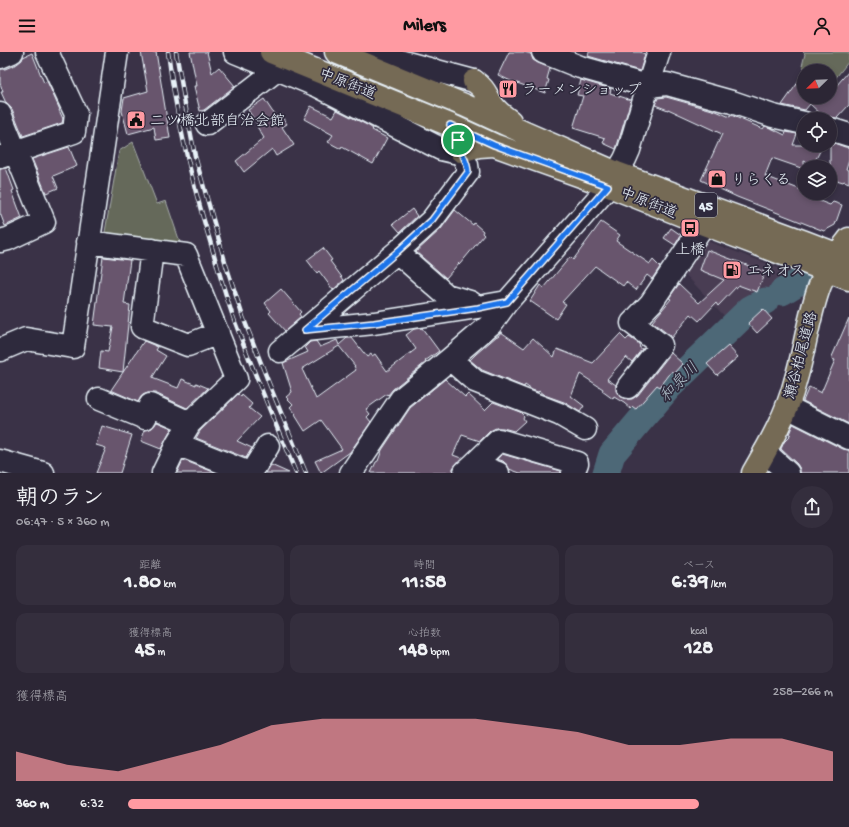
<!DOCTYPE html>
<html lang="ja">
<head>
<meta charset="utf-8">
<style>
	body { margin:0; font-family:"Gochi Hand","Klee One",sans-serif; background:#342e3d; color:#f1f3f6; height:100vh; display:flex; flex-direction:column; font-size:15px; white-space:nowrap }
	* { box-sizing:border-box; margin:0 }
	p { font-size:13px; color:#a6a5ad }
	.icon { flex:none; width:22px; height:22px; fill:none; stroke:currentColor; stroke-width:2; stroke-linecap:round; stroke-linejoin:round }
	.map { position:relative; height:421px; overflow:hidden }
	.sheet { display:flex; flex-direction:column; background:#2c2635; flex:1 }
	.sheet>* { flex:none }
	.needle { width:26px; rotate:247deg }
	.tools { position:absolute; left:797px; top:12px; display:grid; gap:8px }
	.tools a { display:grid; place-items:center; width:40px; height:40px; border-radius:50%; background:#2c2635; box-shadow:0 2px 6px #0003,0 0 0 1px #484350; font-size:20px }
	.pin { position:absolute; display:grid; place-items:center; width:34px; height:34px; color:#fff; margin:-17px; border:2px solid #fff; border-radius:50%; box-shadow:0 1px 4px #0007 }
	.round { display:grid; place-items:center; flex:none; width:42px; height:42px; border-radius:21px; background:#342e3d }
	.head { display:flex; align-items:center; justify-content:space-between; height:68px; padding:0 16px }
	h1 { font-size:22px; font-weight:800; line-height:30px }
	.metrics { display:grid; grid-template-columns:repeat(3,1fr); gap:6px; height:68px; padding:4px 16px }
	.metrics div { display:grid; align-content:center; border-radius:10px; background:#342e3d; text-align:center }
	.metrics b { font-size:20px; font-weight:800 }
	.metrics small { font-size:11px; font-weight:400 }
	.metrics p { font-size:11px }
	.chart { height:112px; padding:8px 16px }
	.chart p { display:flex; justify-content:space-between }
	.chart svg { width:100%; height:72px; margin-top:4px; fill:#ff9aa2; opacity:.7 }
	ul { padding:0 16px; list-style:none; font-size:13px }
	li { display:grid; grid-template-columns:64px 48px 1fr; align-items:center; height:30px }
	li i { height:10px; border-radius:5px; background:#ff9aa2 }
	header { display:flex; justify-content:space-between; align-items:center; height:52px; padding:0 16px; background:#ff9aa2; color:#111; font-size:18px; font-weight:800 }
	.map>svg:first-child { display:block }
	.built { fill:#483c52 }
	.green { fill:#65695a; stroke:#a6ada9 }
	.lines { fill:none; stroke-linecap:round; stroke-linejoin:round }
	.river { stroke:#4e6777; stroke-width:27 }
	.building { fill:#67546d; stroke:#e8f1f8; fill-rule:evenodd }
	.minor-casing { stroke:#e8f1f8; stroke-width:25 }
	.major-casing { stroke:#e8f1f8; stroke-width:25 }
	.minor { stroke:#2f2a3d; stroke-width:22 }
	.major { stroke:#756a55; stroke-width:22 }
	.rail-casing { stroke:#e8f1f8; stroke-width:4.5 }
	.rail { stroke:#2f2a3d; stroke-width:3; stroke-dasharray:9; stroke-linecap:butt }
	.route-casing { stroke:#fff; stroke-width:8 }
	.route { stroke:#1a73e8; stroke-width:5 }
	.labels { text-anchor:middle; stroke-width:3.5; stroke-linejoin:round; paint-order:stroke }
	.shield { fill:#2f2a3d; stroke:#b0b5c0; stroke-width:1 }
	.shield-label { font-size:14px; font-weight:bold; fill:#e8f1f8 }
	.street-label { font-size:15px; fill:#e8f1f8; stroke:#2f2a3d }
	.poi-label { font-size:15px; fill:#e8f1f8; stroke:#2f2a3d; text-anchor:start }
	.water-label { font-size:16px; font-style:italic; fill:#aabac4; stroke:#2f2a3d }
</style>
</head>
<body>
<header><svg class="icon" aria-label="menu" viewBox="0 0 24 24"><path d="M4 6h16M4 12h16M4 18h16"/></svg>Milers<svg class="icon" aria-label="person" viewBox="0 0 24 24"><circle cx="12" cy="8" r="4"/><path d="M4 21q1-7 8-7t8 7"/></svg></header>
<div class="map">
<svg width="849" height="421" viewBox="0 0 849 421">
	<rect width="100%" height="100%" fill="#3a3247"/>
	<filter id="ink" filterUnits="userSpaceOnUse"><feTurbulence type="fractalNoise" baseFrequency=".025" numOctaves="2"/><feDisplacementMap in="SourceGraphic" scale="8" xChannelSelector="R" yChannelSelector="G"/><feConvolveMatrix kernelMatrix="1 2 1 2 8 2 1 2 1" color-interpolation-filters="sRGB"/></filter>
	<g filter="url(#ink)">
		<path class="built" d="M707 189 808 227 766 253 763 244 745 255 729 269 683 220 698 193Z"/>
		<path class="green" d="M803 0H849V9L830 33V19H808L802 14 805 2Z
			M133 90 157 152 166 149 183 199 109 185 105 180 119 99Z"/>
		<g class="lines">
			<path class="river" d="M782 240 800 229
				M606 421 612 402 638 371 669 335 750 257 765 249"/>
		</g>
		<path class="building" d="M141 0H156L170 86 156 88 154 75 128 82 122 59 124 46 148 39Z
			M190 0H207L212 21 219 15 235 34 204 58 200 59 194 34H197Z
			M509 0H524L531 2 533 8 538 11 550 16 547 27 549 28 545 41 517 31V32L498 23Z
			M589 0H640L645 2 640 19 588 4Z
			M32 1 44 31 47 29 60 58H59L63 67 62 71 23 84 12 57 6 51 1 40H3L0 31V17H5L17 12 22 8 23 5Z
			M849 19V53L837 66 828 65 825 66 810 52 805 58 782 53 804 22V45H830V41Z
			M581 28 611 37 610 41 631 48 616 97 603 91 605 86 573 76 583 44 577 43Z
			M666 45 716 59 730 65 731 63 763 77 765 74 773 77 785 83 786 80 797 82 793 93H823L813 113 804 109V117L772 106 765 124 804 139V143L830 153 833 150 842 153 835 173 824 179 737 145 701 128 722 82 668 57V58L655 53 658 46Z
			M264 47 276 65 280 62 287 72 282 75 294 93 276 104 272 97 244 120 236 109 264 86 256 73 257 72 248 58Z
			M311 54 333 65 337 58 369 74 373 77 372 78 387 86 373 112 342 95 341 97 328 90 333 83 304 67Z
			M834 91 845 95H849V107L846 117 849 118V131L844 129 843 130 830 126V93H833Z
			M69 95 77 114 53 124 58 136 46 141 32 107Z
			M6 116 14 138 12 139 22 166 5 174 0 161V117Z
			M412 157 417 164 400 180 393 172Z
			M455 158 473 173 474 171 483 179 482 181 484 183 460 212 459 211 446 226 416 200 441 177Z
			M601 170 620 183 616 189 650 212 653 208 660 215 652 227 647 223 636 238 626 230 623 234 595 214 562 250 566 252 556 267 530 249 540 233 544 236 570 205 573 208Z
			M671 176 681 183 675 193 664 186Z
			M323 196 332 208 330 209 344 228 333 238 319 219 317 221 307 208Z
			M707 198 765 220 757 240 738 233 718 254 716 251 699 269 691 262 671 286 669 283 652 270 671 247 669 246 679 232 699 251 724 228 700 218Z
			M103 205 130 208 124 252 130 253 123 320 99 316 101 299 108 300 113 275 94 273Z
			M281 237 301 260 299 262 301 265 285 279 269 261 271 259 265 251Z
			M763 257 772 267 757 281 748 271Z
			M849 266V372L803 349 809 335 821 341 835 308 831 307Z
			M422 276 439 299 425 309 426 310 393 337 388 343 387 342 366 357 370 362 367 365 371 370 350 400 321 421 315 409 342 397 321 368 305 379 295 363 296 362 290 355 293 352 286 345 292 340 283 311 308 300 305 295 310 290 316 289 320 295 337 288 339 293 347 286H352L367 305 371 302 372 304 375 302 387 319 416 297 406 283 414 277ZM339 294 355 314H354L356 318 316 347 302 317Z
			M501 280 524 296 533 286 554 305 557 297 593 311 620 282 626 288 629 285 638 291 640 294 639 295 642 297 632 310 626 305 607 327 616 333V339L620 345 626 347H632L638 343 671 301 683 312 675 321 672 319 660 335 657 333 636 357 633 355 631 357 624 351 614 345 613 347 602 339 603 337 580 322 571 344 584 354 580 360 564 350 544 343 539 339 538 340 532 338 525 333 524 335 482 318 470 308 476 302 497 284H498Z
			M144 289 158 295 156 298 166 304 152 326 178 336 182 327 196 333V331L208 336 187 356 155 341H148L143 343 138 350 111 338Z
			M728 294 738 305 717 323 707 312Z
			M445 327 465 345 468 342 485 358 493 350 520 360 524 364 523 366 525 369 514 379 503 376H496L490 379 480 389 462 383 453 403 461 406 453 416V421H371L376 410 378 409 382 398 410 356Z
			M238 342 241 345 242 343 252 352 249 356 260 365 237 389 252 396 246 406 196 386 200 379Z
			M157 370 172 376 161 397 141 389 145 378 152 376Z
			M793 372 843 397 849 398V421H800V417L797 412 781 397 784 390 791 383 789 382Z
			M102 374 132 383 120 421H96L106 396 96 393Z
			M502 402 561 419V421H520L509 417 507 413 503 409 497 407Z
			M183 408 216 421H177Z
			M271 413 289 421H266Z"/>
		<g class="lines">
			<g class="minor-casing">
				<path id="minor" d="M235 0 318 34 441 97 454 100 461 99 467 113 468 120 432 168 397 200 305 278 374 271 478 255 507 250
					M366 0 474 29
					M543 0 580 15 648 34 667 32 732 50 773 64 804 71
					M0 5 12 0
					M0 62 44 170 8 187 0 189
					M207 72 278 17
					M830 77 849 83
					M0 105 74 80 76 62 47 0
					M88 190 186 203 236 327 190 371 177 392
					M152 198 142 275 188 293 218 281
					M397 200 446 243 470 250 477 255
					M0 298 26 287 73 295 117 0
					M280 299 305 278
					M450 307 475 329 559 362 585 377
					M628 335 661 293 632 271 651 251 704 172
					M99 347 145 366 150 353 190 371
					M787 355 849 386
					M765 400 788 421
					M0 409 43 421
					M474 412 499 388 577 411 573 421
					M465 420 474 412 498 421
					M163 421 177 392 249 421
					M251 421 268 394
					M351 421 401 347 450 307 491 272 507 250 609 134 625 107 629 98 648 34 659 0"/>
			</g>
			<g class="major-casing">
				<path id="major" d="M271 0 450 73 494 93 609 134 704 172 849 227
					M336 0 464 53 525 81 617 121 805 190 849 207
					M474 29C485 37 485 41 492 52 496 59 503 64 510 69
					M450 73 455 80 461 99 479 94 494 93
					M753 421C769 393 787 362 795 330 805 298 808 265 820 233 827 216 838 201 849 187"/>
			</g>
			<use href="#minor" class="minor"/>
			<use href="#major" class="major"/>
			<g class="rail-casing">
				<path id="rail" d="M168 0C176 64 191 127 210 189 218 216 225 243 235 270 254 321 275 371 296 421
					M176 0 185 52 195 104 226 213 243 265 270 334 306 421"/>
			</g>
			<use href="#rail" class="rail"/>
		</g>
	</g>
	<g class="lines" filter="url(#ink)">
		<g class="route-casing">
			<path id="route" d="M450 73 494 93 608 134 507 250 478 256 374 271 305 278 397 200 432 168 468 120C468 113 465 108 462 101 458 91 456 82 450 73Z"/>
		</g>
		<use href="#route" class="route"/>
	</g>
	<defs>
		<g id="restaurant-square" transform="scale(1)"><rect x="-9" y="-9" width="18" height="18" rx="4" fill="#ff9aa2" stroke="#2f2a3d"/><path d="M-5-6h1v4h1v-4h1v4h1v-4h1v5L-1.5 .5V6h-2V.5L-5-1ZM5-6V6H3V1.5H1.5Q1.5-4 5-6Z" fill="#111"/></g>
		<g id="civic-square" transform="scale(1)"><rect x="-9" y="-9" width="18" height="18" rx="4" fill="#ff9aa2" stroke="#2f2a3d"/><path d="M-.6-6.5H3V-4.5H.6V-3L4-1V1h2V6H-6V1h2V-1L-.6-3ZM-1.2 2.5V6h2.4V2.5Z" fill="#111"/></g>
		<g id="shop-square" transform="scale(1)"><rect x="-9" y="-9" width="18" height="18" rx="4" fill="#ff9aa2" stroke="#2f2a3d"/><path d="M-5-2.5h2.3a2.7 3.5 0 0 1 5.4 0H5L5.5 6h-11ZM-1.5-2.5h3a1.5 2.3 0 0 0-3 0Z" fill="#111"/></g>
		<g id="bus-square" transform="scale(1)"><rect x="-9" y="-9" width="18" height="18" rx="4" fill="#ff9aa2" stroke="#2f2a3d"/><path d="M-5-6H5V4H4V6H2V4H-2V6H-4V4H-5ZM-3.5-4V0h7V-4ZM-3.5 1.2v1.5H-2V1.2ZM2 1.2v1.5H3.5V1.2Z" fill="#111"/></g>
		<g id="fuel-square" transform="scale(1)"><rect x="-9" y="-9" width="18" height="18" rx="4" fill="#ff9aa2" stroke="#2f2a3d"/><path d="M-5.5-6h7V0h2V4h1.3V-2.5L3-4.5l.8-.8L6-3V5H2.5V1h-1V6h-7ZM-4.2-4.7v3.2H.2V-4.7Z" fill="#111"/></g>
	</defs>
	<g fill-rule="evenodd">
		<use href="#restaurant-square" x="508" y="37"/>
		<use href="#civic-square" x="136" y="68"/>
		<use href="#shop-square" x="717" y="127"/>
		<use href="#bus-square" x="690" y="176"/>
		<use href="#fuel-square" x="732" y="218"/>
	</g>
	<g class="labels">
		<rect class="shield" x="695" y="141" width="22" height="24" rx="3"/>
		<g class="shield-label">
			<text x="706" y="158">45</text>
		</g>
		<g class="street-label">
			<text transform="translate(348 31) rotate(22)" y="5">中原街道</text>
			<text transform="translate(649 150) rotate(22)" y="5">中原街道</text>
			<text transform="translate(800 303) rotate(-75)" y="5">瀬谷柏尾道路</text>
		</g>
		<g class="poi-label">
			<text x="522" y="42">ラーメンショップ</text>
			<text x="150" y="73">二ツ橋北部自治会館</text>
			<text x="731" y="132">りらくる</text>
			<text x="690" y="202" text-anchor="middle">上橋</text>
			<text x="746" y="223">エネオス</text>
		</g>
		<g class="water-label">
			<text transform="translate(678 329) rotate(-46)" y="6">和泉川</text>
		</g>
	</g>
</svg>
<div class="tools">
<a><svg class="needle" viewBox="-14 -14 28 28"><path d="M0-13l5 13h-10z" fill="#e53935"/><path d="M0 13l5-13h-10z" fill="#a6a5ad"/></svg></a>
<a><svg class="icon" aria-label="locate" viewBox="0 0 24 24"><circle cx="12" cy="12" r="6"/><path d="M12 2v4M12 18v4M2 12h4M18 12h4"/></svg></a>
<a><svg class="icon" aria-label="layers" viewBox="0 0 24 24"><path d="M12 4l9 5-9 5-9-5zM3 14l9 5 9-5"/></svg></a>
</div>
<div class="pin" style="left:458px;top:88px;background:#1e9e55"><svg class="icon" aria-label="arrive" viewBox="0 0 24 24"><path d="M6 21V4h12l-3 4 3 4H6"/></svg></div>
</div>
<section class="sheet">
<div class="head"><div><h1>朝のラン</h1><p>06:47 · 5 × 360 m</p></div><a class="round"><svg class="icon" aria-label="share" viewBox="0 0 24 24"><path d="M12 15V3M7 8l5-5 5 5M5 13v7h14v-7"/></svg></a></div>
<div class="metrics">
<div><p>距離</p><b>1.80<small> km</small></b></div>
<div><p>時間</p><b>11:58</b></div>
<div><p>ペース</p><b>6:39<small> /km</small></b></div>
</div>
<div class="metrics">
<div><p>獲得標高</p><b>45<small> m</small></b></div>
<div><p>心拍数</p><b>148<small> bpm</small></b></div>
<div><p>kcal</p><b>128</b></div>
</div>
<div class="chart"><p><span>獲得標高</span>258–266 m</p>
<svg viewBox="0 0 160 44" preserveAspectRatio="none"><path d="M0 44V26L10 34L20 38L30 30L40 22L50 10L60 6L70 6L80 6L90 6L100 10L110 14L120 22L130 22L140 18L150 18L160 26V44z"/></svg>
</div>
<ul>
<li><b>360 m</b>6:32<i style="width:81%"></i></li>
</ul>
</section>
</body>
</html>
